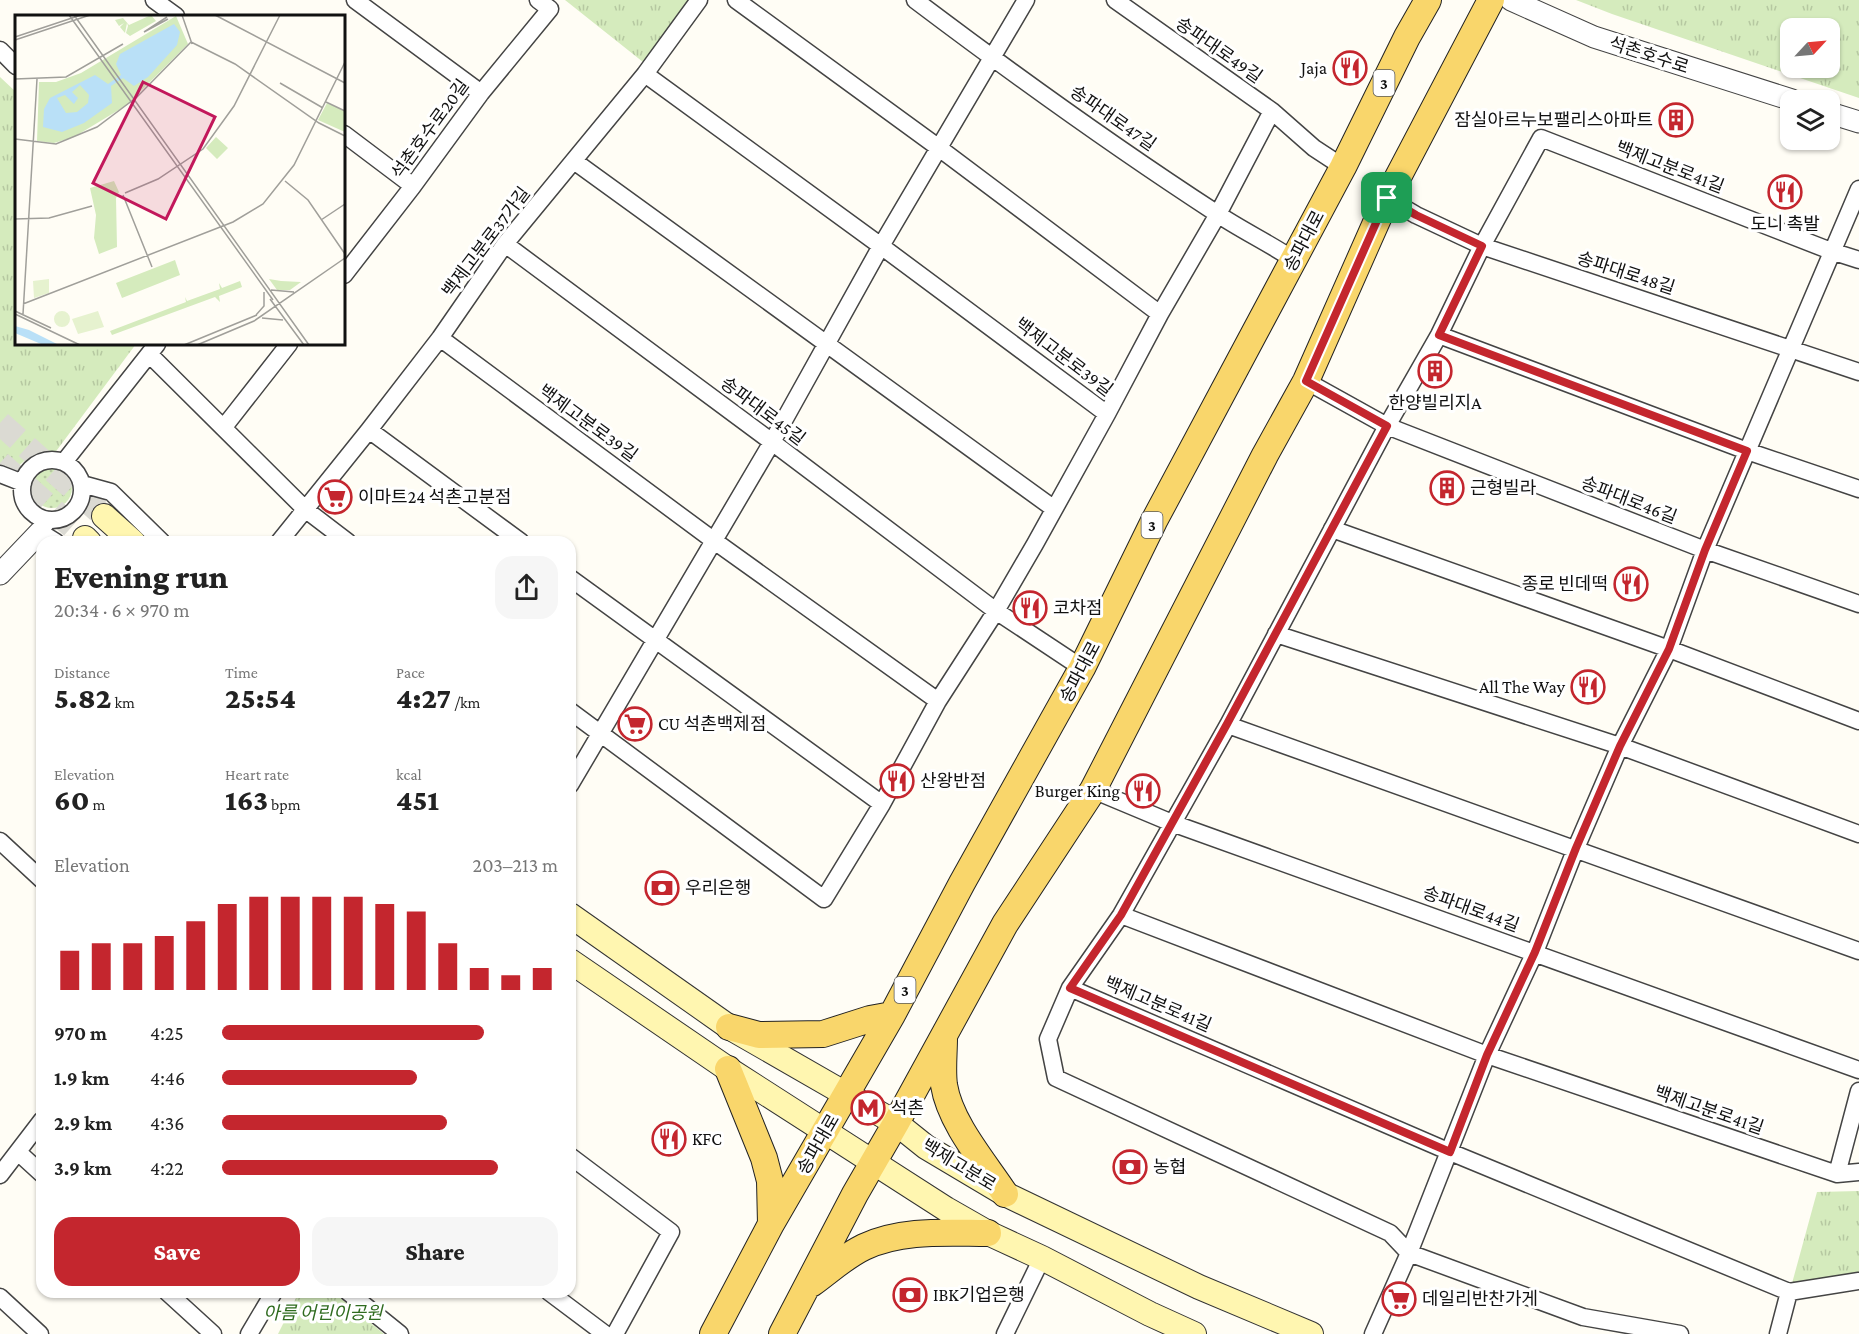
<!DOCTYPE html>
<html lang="en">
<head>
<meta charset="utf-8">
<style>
	body { margin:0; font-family:"Crimson Pro","Noto Sans KR",serif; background:#f6f6f6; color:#222; height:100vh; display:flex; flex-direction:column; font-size:22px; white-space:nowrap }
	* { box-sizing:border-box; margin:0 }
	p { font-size:20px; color:#767676 }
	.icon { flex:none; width:33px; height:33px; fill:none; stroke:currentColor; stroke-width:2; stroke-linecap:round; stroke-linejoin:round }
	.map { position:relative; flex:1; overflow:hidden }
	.sheet { position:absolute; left:36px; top:536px; width:540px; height:762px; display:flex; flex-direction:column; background:#fff; border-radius:18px; box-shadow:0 2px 4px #0004 }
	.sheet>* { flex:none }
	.needle { width:39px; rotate:64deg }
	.tools { position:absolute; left:1780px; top:18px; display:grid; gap:12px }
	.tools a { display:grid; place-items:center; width:60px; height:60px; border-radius:12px; background:#fff; box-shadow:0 2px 4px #0004; font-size:30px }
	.pin { position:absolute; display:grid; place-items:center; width:51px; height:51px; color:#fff; margin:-26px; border-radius:12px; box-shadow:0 3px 9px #0006 }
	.round { display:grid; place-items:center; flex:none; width:63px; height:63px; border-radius:18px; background:#f6f6f6 }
	.head { display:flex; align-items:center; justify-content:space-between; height:102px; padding:0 18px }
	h1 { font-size:33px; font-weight:800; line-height:45px }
	.figures { display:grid; grid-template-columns:repeat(3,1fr); gap:9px; height:102px; padding:6px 18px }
	.figures div { display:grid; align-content:center }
	.figures b { font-size:30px; font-weight:800 }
	.figures small { font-size:16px; font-weight:400 }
	.figures p { font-size:16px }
	.chart { height:168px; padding:12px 18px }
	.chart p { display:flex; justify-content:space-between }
	.chart svg { width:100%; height:108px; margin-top:6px; stroke:#c4262e; stroke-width:6 }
	.primary-button { display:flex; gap:12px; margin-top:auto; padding:12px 18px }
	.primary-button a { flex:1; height:69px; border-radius:18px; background:#c4262e; color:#fff; font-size:24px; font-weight:800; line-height:69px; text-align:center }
	.primary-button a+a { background:#f6f6f6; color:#222 }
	ul { padding:0 18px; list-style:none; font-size:20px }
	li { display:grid; grid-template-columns:96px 72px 1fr; align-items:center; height:45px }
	li i { height:15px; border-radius:8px; background:#c4262e }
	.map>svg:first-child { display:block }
	.grass { fill:url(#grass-tufts); fill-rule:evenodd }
	.garden { fill:url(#garden-dots) }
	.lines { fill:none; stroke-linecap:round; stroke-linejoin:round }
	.secondary-tunnel { stroke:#dbdad3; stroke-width:24; stroke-dasharray:24 12; stroke-linecap:butt }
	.minor-casing { stroke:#444; stroke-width:19 }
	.tertiary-casing { stroke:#444; stroke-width:23 }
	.secondary-casing { stroke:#333; stroke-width:26 }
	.primary-casing { stroke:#222; stroke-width:28 }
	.minor { stroke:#fff; stroke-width:16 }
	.tertiary { stroke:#fff; stroke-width:21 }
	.secondary { stroke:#fff6b0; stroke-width:24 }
	.primary { stroke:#f9d66b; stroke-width:26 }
	.route-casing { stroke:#fff; stroke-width:12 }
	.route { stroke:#c4262e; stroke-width:8 }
	.labels { text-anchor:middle; stroke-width:6; stroke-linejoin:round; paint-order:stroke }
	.shield { fill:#fff; stroke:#585858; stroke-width:1.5 }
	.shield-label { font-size:16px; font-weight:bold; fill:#111 }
	.street-label { font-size:18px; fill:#111; stroke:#fff }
	.poi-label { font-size:18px; fill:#111; stroke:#fff; text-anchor:start }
	.park-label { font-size:18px; font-style:italic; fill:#2f6b1f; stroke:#fff }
	.inset-road { fill:none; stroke:#a09f9a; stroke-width:1.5 }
	.view { fill:#c2185b; fill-opacity:0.15; stroke:#c2185b; stroke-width:3 }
	.inset-edge { fill:none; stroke:#111; stroke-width:3 }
</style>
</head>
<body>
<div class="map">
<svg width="1859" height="1334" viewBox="0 0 1859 1334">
	<defs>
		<pattern id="grass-tufts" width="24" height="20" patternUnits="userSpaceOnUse" patternTransform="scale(1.5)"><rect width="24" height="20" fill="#d5ebbd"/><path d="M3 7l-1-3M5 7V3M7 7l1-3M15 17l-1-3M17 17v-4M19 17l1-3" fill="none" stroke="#b6c8a1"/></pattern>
		<pattern id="garden-dots" width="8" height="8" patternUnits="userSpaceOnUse" patternTransform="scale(1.5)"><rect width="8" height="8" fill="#d5ebbd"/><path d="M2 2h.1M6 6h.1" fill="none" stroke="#b6c8a1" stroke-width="1.8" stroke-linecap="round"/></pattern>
	</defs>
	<rect width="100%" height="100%" fill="#fffdf5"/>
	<path class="grass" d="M565 0H693L643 62Z
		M1576 0H1859V98L1612 14ZM1791 28H1830V68H1791Z
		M0 77 16 92V344H136L54 454C34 452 24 458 12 474L0 469Z
		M1859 1191V1277L1791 1287 1817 1192Z
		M299 1292H333L384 1334H278Z"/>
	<path class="garden" d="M32 488a20 20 0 1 1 40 0a20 20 0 1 1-40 0Z"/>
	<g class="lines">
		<path class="secondary-tunnel" d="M0 423 104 516
			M0 463 85 538"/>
		<g class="minor-casing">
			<path id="minor" d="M154 0 176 16
				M355 0 481 93
				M736 0 939 148 1160 314
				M915 0C1013 74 1113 146 1216 213 1241 230 1269 243 1294 260
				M1115 0 1272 111 1314 148 1343 167
				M0 50 16 66
				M645 74 881 246 1107 414
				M344 134 413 186
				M574 161 1053 508
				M1387 198 1416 215 1482 246 1859 372
				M505 244 772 442 996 611 1082 668
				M344 275 413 186 481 93 550 9 538 0
				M1439 335 1747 451 1859 489
				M440 338 713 540 938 701
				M149 354 306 510 348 542
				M1306 381 1387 426 1705 550 1859 604
				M224 427 289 344
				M369 430 521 542
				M22 490a30 30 0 1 1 60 0a30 30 0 1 1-60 0Z
				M64 462 157 344
				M0 474 23 483
				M82 484 111 492 162 542
				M46 523 40 532 56 542
				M1332 529 1669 649 1859 721
				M279 542 369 430 440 338 505 244 645 74 699 0
				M570 578 882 804
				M1276 634 1620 746 1859 834
				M570 711 824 899 882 804 938 701 996 611 1035 544 1107 414 1160 314 1218 214 1272 111
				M1228 725 1859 951
				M570 785 772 442 881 246 1026 0
				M1093 790 1172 823 1859 1070
				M0 841 42 880
				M1121 915 1487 1055 1837 1174 1859 1172
				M1070 988 1450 1152 1789 1292
				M19 1153 42 1174
				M570 1156 671 1232 615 1334
				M1837 1174 1859 1091
				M0 1175 42 1120
				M167 1292 213 1334
				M348 1292 400 1334
				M549 1292 605 1334
				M1789 1292 1859 1281
				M0 1297 40 1334
				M249 1334 274 1292
				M1005 1334 1042 1258
				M1373 1334 1409 1253 1487 1055 1535 952 1576 848 1620 746 1669 649 1705 550 1859 189
				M1680 1334 1583 1317 1409 1253 1390 1233 1056 1078 1048 1039 1070 988 1121 915 1228 725 1387 426 1439 335 1482 246 1541 138 1831 251 1859 260
				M1778 1334 1789 1292"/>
		</g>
		<g class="tertiary-casing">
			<path id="tertiary" d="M1511 0 1594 37 1792 100
				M1830 113 1859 122
				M0 574 40 532"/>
		</g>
		<g class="secondary-casing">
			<path id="secondary" d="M104 516 133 542
				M85 538 89 542
				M570 915 729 1027 896 1123 926 1147 1005 1194 1199 1287 1311 1334
				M570 961 728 1069 946 1209 988 1233 1042 1258 1150 1314 1194 1334"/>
		</g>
		<g class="primary-casing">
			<path id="primary" d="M729 1027 759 1035 823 1034 870 1019 892 1015
				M944 1038C944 1053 942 1070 944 1085 950 1123 984 1162 1005 1194
				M728 1069 764 1158 770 1181 771 1224
				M811 1284C828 1272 845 1256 864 1247 902 1229 947 1233 988 1233
				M713 1334 771 1224 892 1015 962 883 1082 668 1154 521 1343 167 1407 37 1428 0
				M782 1334 855 1194 896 1123 1005 924 1093 790 1265 455 1306 381 1387 198 1491 0"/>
		</g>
		<use href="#minor" class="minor"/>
		<use href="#tertiary" class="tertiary"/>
		<use href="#secondary" class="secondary"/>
		<use href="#primary" class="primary"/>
	</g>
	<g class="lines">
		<g class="route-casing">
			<path id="route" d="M1387 198 1416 215 1482 246 1439 335 1747 451 1705 550 1669 649 1620 746 1576 848 1535 952 1487 1055 1450 1152 1070 988 1121 915 1227 724 1387 426 1306 381Z"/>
		</g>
		<use href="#route" class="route"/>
	</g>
	<defs>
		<g id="restaurant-ring" transform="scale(1.725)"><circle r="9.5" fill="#fff" stroke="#c4262e" stroke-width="1.5"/><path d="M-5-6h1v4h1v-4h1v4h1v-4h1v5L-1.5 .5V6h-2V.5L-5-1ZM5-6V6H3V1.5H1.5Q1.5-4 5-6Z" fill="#c4262e"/></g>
		<g id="building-ring" transform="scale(1.725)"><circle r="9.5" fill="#fff" stroke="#c4262e" stroke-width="1.5"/><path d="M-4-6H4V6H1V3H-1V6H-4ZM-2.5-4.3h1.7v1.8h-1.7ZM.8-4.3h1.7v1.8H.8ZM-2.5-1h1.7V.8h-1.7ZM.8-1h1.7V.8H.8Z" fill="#c4262e"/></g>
		<g id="supermarket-ring" transform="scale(1.725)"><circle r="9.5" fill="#fff" stroke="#c4262e" stroke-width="1.5"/><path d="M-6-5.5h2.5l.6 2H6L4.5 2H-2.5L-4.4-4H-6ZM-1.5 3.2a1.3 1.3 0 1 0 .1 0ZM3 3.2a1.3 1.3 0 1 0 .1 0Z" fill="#c4262e"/></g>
		<g id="bank-ring" transform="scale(1.725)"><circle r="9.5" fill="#fff" stroke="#c4262e" stroke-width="1.5"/><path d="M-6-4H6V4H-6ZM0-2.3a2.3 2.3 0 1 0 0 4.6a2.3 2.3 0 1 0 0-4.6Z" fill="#c4262e"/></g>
		<g id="metro-ring" transform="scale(1.725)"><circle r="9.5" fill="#fff" stroke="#c4262e" stroke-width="1.5"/><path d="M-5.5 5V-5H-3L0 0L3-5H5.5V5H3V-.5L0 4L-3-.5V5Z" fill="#c4262e"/></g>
	</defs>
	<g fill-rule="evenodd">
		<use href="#restaurant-ring" x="1350" y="68"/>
		<use href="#building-ring" x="1676" y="120"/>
		<use href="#restaurant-ring" x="1785" y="192"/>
		<use href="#building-ring" x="1435" y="371"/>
		<use href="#building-ring" x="1447" y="488"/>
		<use href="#supermarket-ring" x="335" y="497"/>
		<use href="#restaurant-ring" x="1631" y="584"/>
		<use href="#restaurant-ring" x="1030" y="608"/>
		<use href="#restaurant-ring" x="1588" y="687"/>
		<use href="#supermarket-ring" x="635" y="724"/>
		<use href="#restaurant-ring" x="897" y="781"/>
		<use href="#restaurant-ring" x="1143" y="791"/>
		<use href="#bank-ring" x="662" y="888"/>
		<use href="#metro-ring" x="868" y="1108"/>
		<use href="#restaurant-ring" x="669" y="1139"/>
		<use href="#bank-ring" x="1130" y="1167"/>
		<use href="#bank-ring" x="910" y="1295"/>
		<use href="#supermarket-ring" x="1399" y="1299"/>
	</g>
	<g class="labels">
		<g class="shield">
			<rect x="1373.5" y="70" width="21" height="26" rx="4.5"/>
			<rect x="1141.5" y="512" width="21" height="26" rx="4.5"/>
			<rect x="894.5" y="977" width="21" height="26" rx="4.5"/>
		</g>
		<g class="shield-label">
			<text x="1384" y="89">3</text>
			<text x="1152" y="531">3</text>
			<text x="905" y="996">3</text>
		</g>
		<g class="street-label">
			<text transform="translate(1219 50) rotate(35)" y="6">송파대로49길</text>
			<text transform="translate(1649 55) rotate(18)" y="6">석촌호수로</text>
			<text transform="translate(1113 118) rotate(35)" y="6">송파대로47길</text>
			<text transform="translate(430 129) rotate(-54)" y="6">석촌호수로20길</text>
			<text transform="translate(1670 167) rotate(21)" y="6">백제고분로41길</text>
			<text transform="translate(1304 241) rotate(-62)" y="6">송파대로</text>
			<text transform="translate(486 242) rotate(-53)" y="6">백제고분로37가길</text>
			<text transform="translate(1626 273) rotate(18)" y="6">송파대로48길</text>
			<text transform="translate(1064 357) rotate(37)" y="6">백제고분로39길</text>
			<text transform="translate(763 411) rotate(37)" y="6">송파대로45길</text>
			<text transform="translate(588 423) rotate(36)" y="6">백제고분로39길</text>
			<text transform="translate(1629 500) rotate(21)" y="6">송파대로46길</text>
			<text transform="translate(1080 672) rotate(-62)" y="6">송파대로</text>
			<text transform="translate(1471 909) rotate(20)" y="6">송파대로44길</text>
			<text transform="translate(1158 1004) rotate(23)" y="6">백제고분로41길</text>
			<text transform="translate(1709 1110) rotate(19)" y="6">백제고분로41길</text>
			<text transform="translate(818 1144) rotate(-60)" y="6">송파대로</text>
			<text transform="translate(959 1165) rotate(31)" y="6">백제고분로</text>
		</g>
		<g class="poi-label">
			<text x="1327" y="74" text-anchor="end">Jaja</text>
			<text x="1653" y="126" text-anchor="end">잠실아르누보팰리스아파트</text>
			<text x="1785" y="230" text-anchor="middle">도니 촉발</text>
			<text x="1435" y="409" text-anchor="middle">한양빌리지A</text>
			<text x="1470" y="494">근형빌라</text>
			<text x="358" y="503">이마트24 석촌고분점</text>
			<text x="1608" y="590" text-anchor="end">종로 빈데떡</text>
			<text x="1053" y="614">코차점</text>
			<text x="1565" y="693" text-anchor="end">All The Way</text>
			<text x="658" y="730">CU 석촌백제점</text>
			<text x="920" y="787">산왕반점</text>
			<text x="1120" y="797" text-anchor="end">Burger King</text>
			<text x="685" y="894">우리은행</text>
			<text x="891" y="1114">석촌</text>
			<text x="692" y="1145">KFC</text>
			<text x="1153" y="1173">농협</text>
			<text x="933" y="1301">IBK기업은행</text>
			<text x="1422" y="1305">데일리반찬가게</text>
		</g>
		<g class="park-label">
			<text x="323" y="1319">아름 어린이공원</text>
		</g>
	</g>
	<g transform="translate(15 15)">
		<rect width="330" height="330" fill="#fffdf5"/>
		<path d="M136 0 141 6 115 21 111 18 113 11 112 8 110 18 105 12 109 8 104 11 100 5 108 3 114 10ZM161 1 173 29 112 90 59 122 39 128 22 126 24 67H41L66 58ZM312 88 330 96V117L303 105ZM201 122 213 133 202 144 191 133ZM99 166 104 177 101 183 102 232 84 239 79 223 81 200 75 173ZM160 245 165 260 107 283 101 268ZM254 264 266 266 286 267 275 275H262ZM225 266 227 272 204 281 205 287 200 282 97 320 95 316 171 287 170 282 172 286 205 274 204 268 207 273Z" fill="#d5ebbd"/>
		<path d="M34 264V278L19 283 18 266ZM39 304a8 8 0 1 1 16 0a8 8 0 1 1-16 0ZM83 296 89 312 63 319 57 304Z" fill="#e6f2cf"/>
		<path d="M159 9 165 17 162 30 133 62 119 71 108 63 96 71 97 88 69 108 47 117 28 112 29 94 35 83 80 60 93 69 106 60 101 49 105 39ZM65 70 74 80 73 88 62 97 51 98 42 83 50 80 59 89 63 83 57 77ZM0 311 14 315 44 330 26 329 0 318Z" fill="#b9e0f7" fill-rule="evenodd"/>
		<path class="inset-road" d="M54 0 258 285M59 0 294 330M167 0 177 29M200 0 330 68M152 2 129 17 153 4M0 22 66 0M0 25 75 0M176 27 220 49 304 108 330 121M0 64 51 62 108 29M265 68 308 93M311 87 330 96M0 124 41 129 82 112 122 82 176 27M270 166 293 185 330 239M110 178 143 164 188 134 219 91 265 0M108 180 137 252M0 204 34 203 77 191M306 205 330 189M256 275 279 277M255 284 289 330M8 289 218 207 248 189 279 150 330 47M0 296 36 313M0 299 65 330M8 299 22 64M241 300 249 291V277M247 303 268 305M169 330 242 300M182 330 239 306 330 243"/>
		<path class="view" d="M128 67 200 102 151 204 78 168Z"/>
		<rect width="330" height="330" class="inset-edge"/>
	</g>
</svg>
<div class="tools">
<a><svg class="needle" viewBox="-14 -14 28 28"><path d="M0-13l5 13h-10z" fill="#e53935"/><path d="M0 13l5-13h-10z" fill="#767676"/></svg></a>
<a><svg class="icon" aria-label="layers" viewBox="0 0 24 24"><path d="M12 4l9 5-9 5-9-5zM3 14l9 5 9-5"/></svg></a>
</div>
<div class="pin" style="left:1387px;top:198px;background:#1e9e55"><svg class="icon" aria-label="arrive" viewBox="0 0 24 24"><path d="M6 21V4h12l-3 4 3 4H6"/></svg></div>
<section class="sheet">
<div class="head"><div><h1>Evening run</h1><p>20:34 · 6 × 970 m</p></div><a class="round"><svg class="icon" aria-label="share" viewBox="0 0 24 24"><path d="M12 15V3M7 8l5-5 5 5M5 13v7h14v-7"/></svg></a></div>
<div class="figures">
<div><p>Distance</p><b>5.82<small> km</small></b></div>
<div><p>Time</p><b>25:54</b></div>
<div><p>Pace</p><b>4:27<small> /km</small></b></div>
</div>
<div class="figures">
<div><p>Elevation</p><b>60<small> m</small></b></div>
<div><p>Heart rate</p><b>163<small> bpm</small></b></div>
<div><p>kcal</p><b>451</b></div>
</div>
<div class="chart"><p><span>Elevation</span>203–213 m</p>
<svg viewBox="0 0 160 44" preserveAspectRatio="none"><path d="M5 44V28M15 44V25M25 44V25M35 44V22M45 44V16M55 44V9M65 44V6M75 44V6M85 44V6M95 44V6M105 44V9M115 44V12M125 44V25M135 44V35M145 44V38M155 44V35"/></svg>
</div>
<ul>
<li><b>970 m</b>4:25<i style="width:78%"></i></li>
<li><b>1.9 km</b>4:46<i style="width:58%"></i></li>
<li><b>2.9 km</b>4:36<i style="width:67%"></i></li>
<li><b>3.9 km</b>4:22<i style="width:82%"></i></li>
</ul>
<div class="primary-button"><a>Save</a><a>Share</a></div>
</section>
</div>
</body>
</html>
